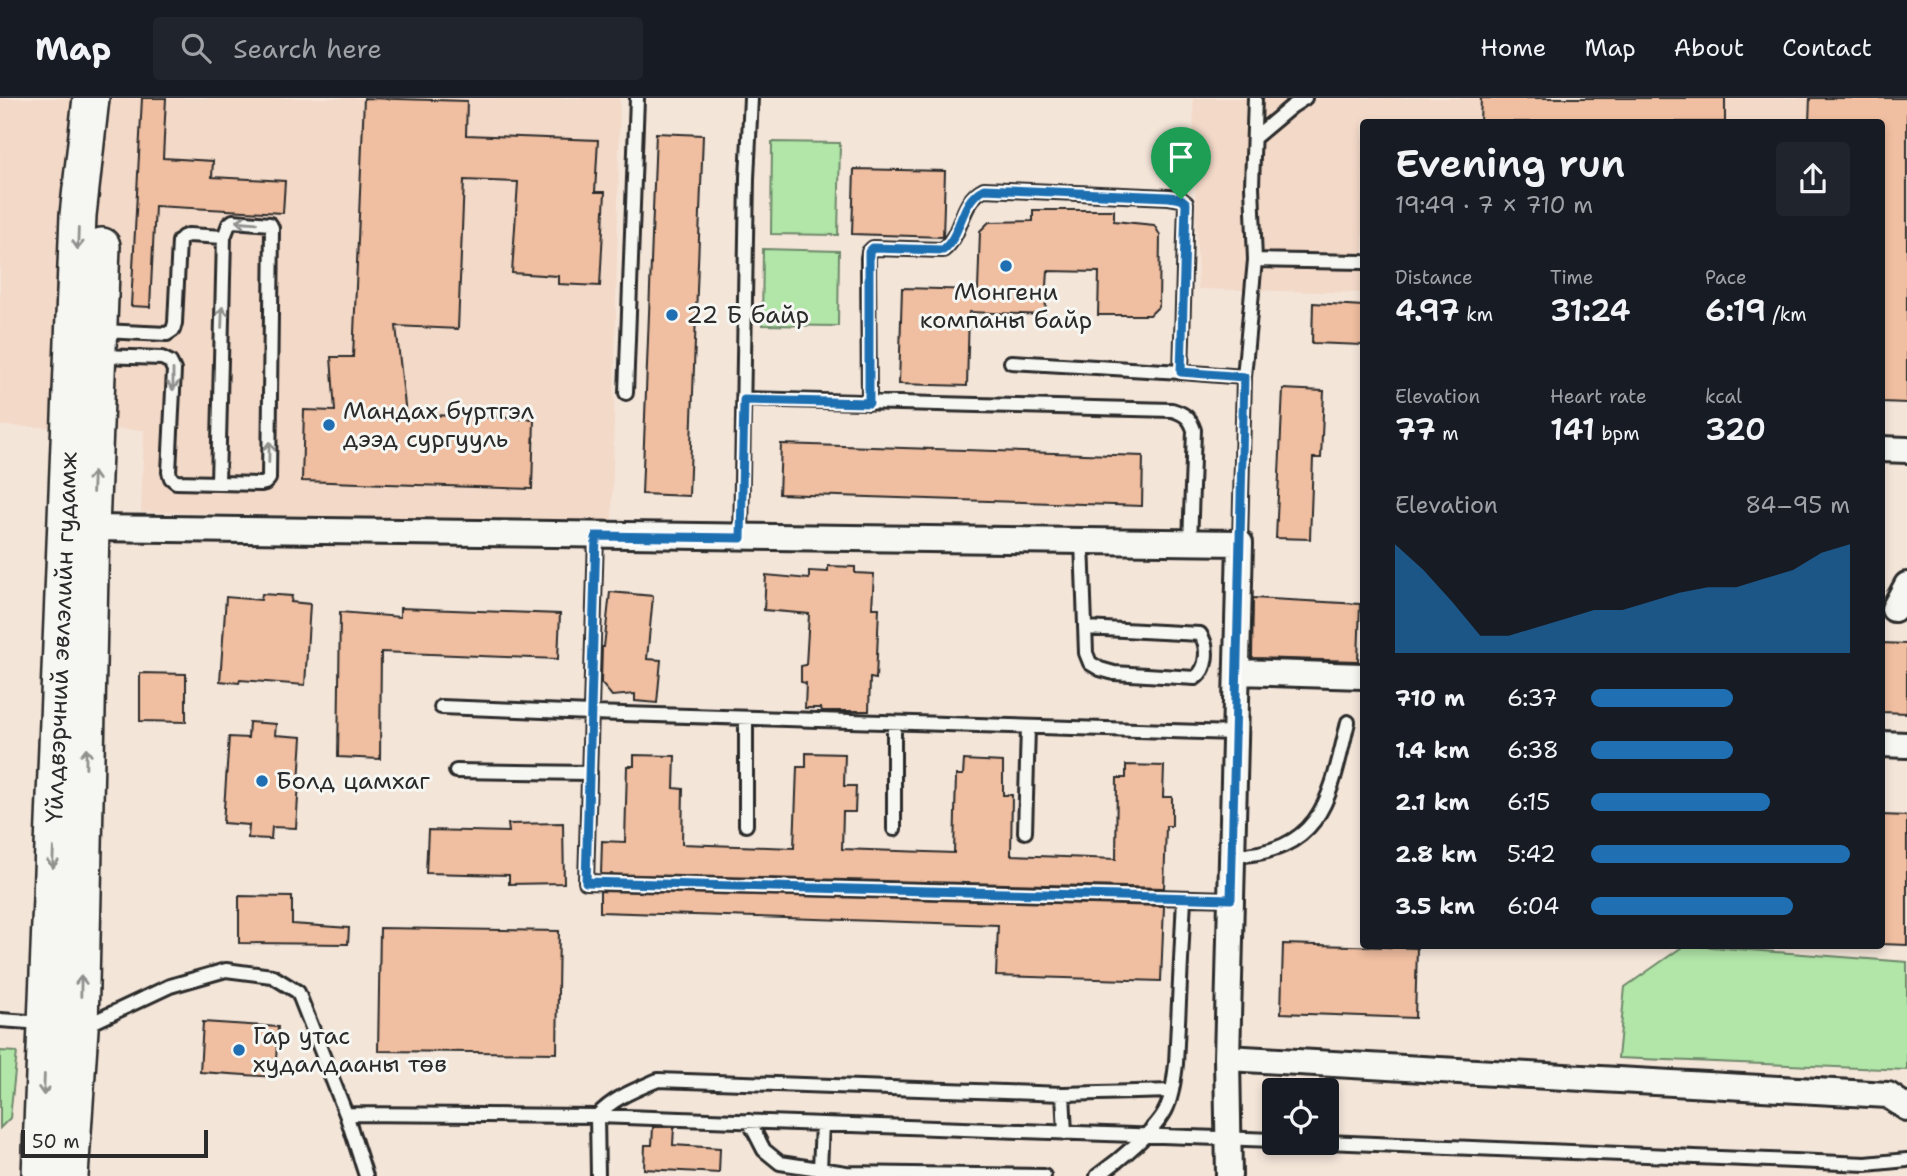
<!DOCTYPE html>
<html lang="en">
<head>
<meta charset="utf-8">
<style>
	body { margin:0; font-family:"Shantell Sans",sans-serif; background:#20242c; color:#f1f3f6; height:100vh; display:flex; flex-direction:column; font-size:26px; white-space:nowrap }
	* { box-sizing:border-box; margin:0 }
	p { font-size:23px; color:#9ea1a6 }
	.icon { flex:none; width:38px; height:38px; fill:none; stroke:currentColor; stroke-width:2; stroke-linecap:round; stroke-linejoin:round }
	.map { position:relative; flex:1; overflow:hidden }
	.panel { position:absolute; left:1360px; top:21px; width:525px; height:830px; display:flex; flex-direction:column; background:#171b24; border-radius:7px; box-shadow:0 4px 10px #0003 }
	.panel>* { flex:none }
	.controls { position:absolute; left:1262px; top:980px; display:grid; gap:14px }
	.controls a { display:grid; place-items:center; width:77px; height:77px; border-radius:7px; background:#171b24; box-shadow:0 4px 10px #0003; font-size:35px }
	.scale { position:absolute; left:21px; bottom:18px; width:187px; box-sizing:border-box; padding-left:7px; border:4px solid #2b2b2b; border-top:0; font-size:19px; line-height:24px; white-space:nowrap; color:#2b2b2b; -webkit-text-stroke:5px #f6f6f2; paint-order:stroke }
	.pin { position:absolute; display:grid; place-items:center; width:60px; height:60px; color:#fff; margin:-72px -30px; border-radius:50% 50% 50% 0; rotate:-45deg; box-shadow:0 0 7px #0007 }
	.pin .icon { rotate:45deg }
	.round { display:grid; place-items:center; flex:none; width:74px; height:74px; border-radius:7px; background:#20242c }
	.overview { display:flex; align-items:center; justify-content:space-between; height:119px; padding:0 35px }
	h1 { font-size:38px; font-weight:600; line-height:52px }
	.stats { display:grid; grid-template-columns:repeat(3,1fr); gap:10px; height:119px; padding:7px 35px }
	.stats div { display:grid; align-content:center }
	.stats b { font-size:30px; font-weight:600 }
	.stats small { font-size:19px; font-weight:400 }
	.stats p { font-size:19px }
	.chart { height:196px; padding:14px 35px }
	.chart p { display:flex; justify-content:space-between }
	.chart svg { width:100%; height:126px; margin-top:7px; fill:#1f6fb2; opacity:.7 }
	ul { padding:0 35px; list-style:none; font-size:23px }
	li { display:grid; grid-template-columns:112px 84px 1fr; align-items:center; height:52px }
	li i { height:18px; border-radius:9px; background:#1f6fb2 }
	header { display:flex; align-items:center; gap:42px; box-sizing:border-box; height:98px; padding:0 35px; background:#171b24; border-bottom:2px solid #363941 }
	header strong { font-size:33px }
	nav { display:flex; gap:38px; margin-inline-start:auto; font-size:24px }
	.search { width:490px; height:63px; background:#20242c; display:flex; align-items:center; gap:18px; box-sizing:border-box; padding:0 24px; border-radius:7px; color:#9ea1a6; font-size:26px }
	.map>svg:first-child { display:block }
	.built { fill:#f3d9c8 }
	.green { fill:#b1e6a8; stroke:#6e886a; stroke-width:2 }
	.building { fill:#f0bea0; stroke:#2b2b2b; stroke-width:2 }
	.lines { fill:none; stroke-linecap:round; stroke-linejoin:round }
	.lane-casing { stroke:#2b2b2b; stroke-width:18 }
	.street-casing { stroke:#2b2b2b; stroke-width:30 }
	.secondary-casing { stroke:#2b2b2b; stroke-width:40 }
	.lane { stroke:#f6f6f2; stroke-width:12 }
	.street { stroke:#f6f6f2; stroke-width:24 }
	.secondary { stroke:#f6f6f2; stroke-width:35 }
	.oneway { stroke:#90908e }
	.route-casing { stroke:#fff; stroke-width:14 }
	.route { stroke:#1f6fb2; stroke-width:9 }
	.poi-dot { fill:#1f6fb2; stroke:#f6f6f2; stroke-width:2.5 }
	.labels { text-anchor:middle; stroke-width:6; stroke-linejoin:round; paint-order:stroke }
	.poi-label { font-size:24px; fill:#2b2b2b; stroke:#f6f6f2; text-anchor:start }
	.street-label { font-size:24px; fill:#2b2b2b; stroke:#f6f6f2 }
</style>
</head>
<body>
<header>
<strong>Map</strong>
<div class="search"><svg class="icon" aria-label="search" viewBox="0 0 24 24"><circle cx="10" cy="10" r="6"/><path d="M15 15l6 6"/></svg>Search here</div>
<nav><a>Home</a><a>Map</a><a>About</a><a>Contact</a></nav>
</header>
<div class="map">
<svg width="1907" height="1078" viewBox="0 0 1907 1078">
	<rect width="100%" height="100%" fill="#f4e5d9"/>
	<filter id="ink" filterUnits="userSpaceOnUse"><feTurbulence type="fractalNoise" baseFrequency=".0143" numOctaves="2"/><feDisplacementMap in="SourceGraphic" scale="14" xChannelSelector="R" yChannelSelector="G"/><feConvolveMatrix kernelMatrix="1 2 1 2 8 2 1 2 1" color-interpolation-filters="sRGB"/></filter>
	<g filter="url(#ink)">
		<path class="built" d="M0 0H620L612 424 141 414 144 332 0 328Z
			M1193 0H1907L1881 24H1363V195L1198 191Z"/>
		<path class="green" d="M772 44 840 45 838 137 771 136Z
			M763 151 839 153 838 228 762 227Z
			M1685 847 1907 864V972L1618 960 1625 889Z
			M0 953 17 954 10 1020 0 1030Z"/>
		<path class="building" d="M142 0H166L163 60 213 63 212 79 285 83 283 115 155 108 150 209 131 208Z
			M364 0 467 3 466 37 598 42 595 94H605L600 188 558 186V178L512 175 518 84 464 82 458 231 396 228 406 316 534 321 532 391 302 383 304 312 335 313 331 259H353Z
			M1481 0H1725V24H1480Z
			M1810 0H1907V305L1881 304V24H1809Z
			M656 35 703 37 689 398 642 396Z
			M854 71 945 73 943 139 852 136Z
			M1033 112H1114V123L1154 127 1160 137 1159 208 1150 217H1098L1099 174 1048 173 1045 217 969 214 967 288 899 286 902 190 978 192 980 133 989 124 1033 123Z
			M1313 205 1363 208V247L1312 245Z
			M1283 291 1324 293 1321 360H1313L1310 441 1276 440Z
			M781 346 1143 358 1142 408 779 396Z
			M828 468 855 469V475L874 476 872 510H879L876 581 870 580 869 613H822L821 610H805L806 585 801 584V568L806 567 809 516 764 512 766 477 809 481V473L828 474Z
			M610 494 653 498 647 561 661 562 657 605 635 603V596L612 598 601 585 602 549H604Z
			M262 496 292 498 291 504 310 506 305 587 240 582 239 585 220 583 226 499 261 502Z
			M1253 500 1360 506 1358 563 1252 560Z
			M400 510 560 516 558 561 381 554 380 661 338 659 340 514 400 519Z
			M1881 545 1907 546V615L1881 614Z
			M140 575 186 576V624L140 623Z
			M249 624 276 626 275 637 302 639 296 730 272 729 271 741 248 740 249 727 223 725 229 639 248 640Z
			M806 655 845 656 844 688H856L855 714H843L842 751 954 755 956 677H963L964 662 1003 664V697H1012L1011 757 1116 761 1117 680H1126V667L1164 668 1163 699H1172V728H1166L1164 790 601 776 602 743 625 744 627 668H634V657L675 658 674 690 683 691 682 746 794 750 797 669H806Z
			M1881 717 1907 718V847L1881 846Z
			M563 725 564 785 509 786V777L426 775 428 732 509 734 508 726Z
			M600 793 1164 808 1161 883 996 878 998 827 600 814Z
			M239 798 292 799V826L349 830 348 846 239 845Z
			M380 830 559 833 557 955 378 953Z
			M1283 846 1417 850 1415 920 1281 915Z
			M203 924 278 929 275 979 200 974Z
			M653 1029H674L673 1047 720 1050 719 1075 644 1071 645 1047H652Z"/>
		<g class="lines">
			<g class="lane-casing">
				<path id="lane" d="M1254 40 1291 9 1305 0
					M1255 162 1363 164
					M102 233 167 236 173 232 175 225 179 143 183 139 188 137 224 139
					M101 258 162 260 170 264 174 272 169 374 171 380 176 384 261 386 265 385 269 381 272 130 270 126 233 123 229 126 224 139 218 385
					M1181 274 1244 279
					M626 295 637 0
					M744 301 1172 312C1185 316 1190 320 1194 332L1190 446
					M869 305 868 160 869 154 873 150 943 152C963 136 960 103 984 91L1169 99 1181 101 1186 105 1181 274 1011 264
					M596 438 586 784 1231 801
					M741 440 747 80 751 0
					M1082 444 1086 555 1090 565 1100 571 1114 575 1195 580C1208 571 1209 548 1200 536L1085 530
					M1240 445 1244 279 1255 162 1252 88 1255 0
					M441 609 591 615 1235 635
					M456 673 590 675
					M746 727V620
					M894 731V625
					M1025 734 1028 629
					M1232 758C1324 754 1330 699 1348 624
					M0 922 43 925
					M83 929 170 888 226 872 272 878 298 894 346 1016 597 1018 1274 1042
					M1063 996 1065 1035
					M346 1016 366 1078
					M749 1023 764 1052 780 1065 846 1075 1044 1078
					M1326 1044 1866 1066 1907 1062
					M820 1071 822 1026
					M598 1078 597 1018C613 1000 635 992 658 982L1063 996 1172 993
					M1097 1078C1117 1064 1158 1031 1167 1009 1173 996 1174 981 1176 966L1184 800"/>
			</g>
			<g class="street-casing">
				<path id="street" d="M1881 351 1907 352
					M91 430 1240 445 1227 960 1229 1078
					M1894 511 1907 487
					M1237 574 1363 578
					M1881 646 1907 647
					M1227 960 1888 997 1907 1010"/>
			</g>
			<g class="secondary-casing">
				<g id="secondary">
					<path id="s1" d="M40 1078 78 117 91 0"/>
					<path d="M70 1078 80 931 91 430 102 148"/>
				</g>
			</g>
			<use href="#lane" class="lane"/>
			<use href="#street" class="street"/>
			<use href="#secondary" class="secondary"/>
		</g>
		<defs><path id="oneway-shaft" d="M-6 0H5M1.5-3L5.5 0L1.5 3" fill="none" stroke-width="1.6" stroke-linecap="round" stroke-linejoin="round" transform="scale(1.75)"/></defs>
		<g class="oneway">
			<use href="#oneway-shaft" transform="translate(246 124) rotate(-175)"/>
			<use href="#oneway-shaft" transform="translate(78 141) rotate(92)"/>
			<use href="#oneway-shaft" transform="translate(222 219) rotate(-88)"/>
			<use href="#oneway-shaft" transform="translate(173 282) rotate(90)"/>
			<use href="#oneway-shaft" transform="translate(269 354) rotate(-89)"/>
			<use href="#oneway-shaft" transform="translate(93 384) rotate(-88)"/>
			<use href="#oneway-shaft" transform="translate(86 660) rotate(-89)"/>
			<use href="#oneway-shaft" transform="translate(53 760) rotate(92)"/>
			<use href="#oneway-shaft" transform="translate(81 888) rotate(-89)"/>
			<use href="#oneway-shaft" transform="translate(44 987) rotate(92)"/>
		</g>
	</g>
	<g class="lines" filter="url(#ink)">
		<g class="route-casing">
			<path id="route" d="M984 91 1169 99 1181 101 1186 105 1181 274 1244 279 1231 801 586 784 596 438 741 440 744 302 869 305V154L873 150 943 152C963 136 959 103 984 91Z"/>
		</g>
		<use href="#route" class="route"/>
	</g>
	<g class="poi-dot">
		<circle cx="1006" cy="168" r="7"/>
		<circle cx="672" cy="217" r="7"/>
		<circle cx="329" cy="327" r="7"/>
		<circle cx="262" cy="683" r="7"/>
		<circle cx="239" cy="952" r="7"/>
	</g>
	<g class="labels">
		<g class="poi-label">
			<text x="1006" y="202" text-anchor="middle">Монгени<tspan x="1006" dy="28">компаны байр</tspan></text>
			<text x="686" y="225">22 Б байр</text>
			<text x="343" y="321">Мандах бүртгэл<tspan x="343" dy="28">дээд сургууль</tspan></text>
			<text x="276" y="691">Болд цамхаг</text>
			<text x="253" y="946">Гар утас<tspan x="253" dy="28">худалдааны төв</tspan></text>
		</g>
		<g class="street-label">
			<text dy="8" stroke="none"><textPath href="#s1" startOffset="539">Үйлдвэрчний эвлэлийн гудамж</textPath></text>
		</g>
	</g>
</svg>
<div class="controls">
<a><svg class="icon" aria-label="locate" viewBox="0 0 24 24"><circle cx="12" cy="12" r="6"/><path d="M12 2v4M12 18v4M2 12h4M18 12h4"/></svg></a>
</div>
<div class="scale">50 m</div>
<div class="pin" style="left:1181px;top:101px;background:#1e9e55"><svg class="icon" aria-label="arrive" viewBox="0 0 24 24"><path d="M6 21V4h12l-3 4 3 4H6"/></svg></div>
<section class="panel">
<div class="overview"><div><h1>Evening run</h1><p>19:49 · 7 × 710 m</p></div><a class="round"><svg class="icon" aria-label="share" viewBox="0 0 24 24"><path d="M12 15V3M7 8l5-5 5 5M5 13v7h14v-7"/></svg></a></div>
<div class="stats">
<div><p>Distance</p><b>4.97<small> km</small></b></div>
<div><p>Time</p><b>31:24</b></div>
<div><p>Pace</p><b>6:19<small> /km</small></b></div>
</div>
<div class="stats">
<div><p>Elevation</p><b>77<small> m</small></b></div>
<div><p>Heart rate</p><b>141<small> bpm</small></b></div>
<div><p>kcal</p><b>320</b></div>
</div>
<div class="chart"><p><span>Elevation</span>84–95 m</p>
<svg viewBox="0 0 160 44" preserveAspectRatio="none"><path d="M0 44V6L10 15L20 26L30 38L40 38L50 35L60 32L70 29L80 29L90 26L100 23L110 21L120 21L130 18L140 15L150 9L160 6V44z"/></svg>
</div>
<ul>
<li><b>710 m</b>6:37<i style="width:55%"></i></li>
<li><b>1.4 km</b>6:38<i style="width:55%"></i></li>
<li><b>2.1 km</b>6:15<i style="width:69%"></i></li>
<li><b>2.8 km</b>5:42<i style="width:100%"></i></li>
<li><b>3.5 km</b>6:04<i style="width:78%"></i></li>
</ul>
</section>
</div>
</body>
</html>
